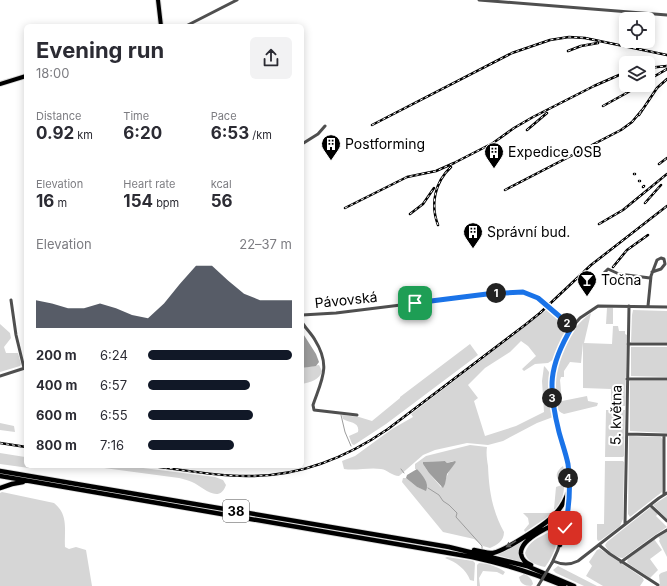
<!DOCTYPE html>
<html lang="en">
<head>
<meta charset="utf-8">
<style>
	body { margin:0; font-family:Inter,sans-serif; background:#f2f2f3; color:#2b2b33; height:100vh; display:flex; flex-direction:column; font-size:15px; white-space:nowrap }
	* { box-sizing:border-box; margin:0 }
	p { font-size:13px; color:#7c7c81 }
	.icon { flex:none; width:22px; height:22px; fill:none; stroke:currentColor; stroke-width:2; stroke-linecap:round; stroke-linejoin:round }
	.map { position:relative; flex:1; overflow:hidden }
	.drawer { position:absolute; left:24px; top:24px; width:280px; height:444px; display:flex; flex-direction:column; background:#fff; border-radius:6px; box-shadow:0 2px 10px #0003 }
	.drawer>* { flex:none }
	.fabs { position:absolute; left:619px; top:12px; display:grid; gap:8px }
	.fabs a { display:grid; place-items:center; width:36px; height:36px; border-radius:6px; background:#fff; box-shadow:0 2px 10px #0003; font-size:20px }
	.pin { position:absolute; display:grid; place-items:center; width:34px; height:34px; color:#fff; margin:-17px; border-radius:8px; box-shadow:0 2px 6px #0006 }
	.km { position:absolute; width:20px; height:20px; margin:-10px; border-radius:50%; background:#222; color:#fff; font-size:11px; line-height:20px; text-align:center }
	.round { display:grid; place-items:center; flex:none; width:42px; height:42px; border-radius:6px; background:#f2f2f3 }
	.overview { display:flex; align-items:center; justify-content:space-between; height:68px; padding:0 12px }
	h1 { font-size:22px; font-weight:700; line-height:30px }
	.metrics { display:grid; grid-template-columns:repeat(3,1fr); gap:6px; height:68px; padding:4px 12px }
	.metrics div { display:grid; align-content:center }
	.metrics b { font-size:17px; font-weight:700 }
	.metrics small { font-size:11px; font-weight:400 }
	.metrics p { font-size:11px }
	.chart { height:112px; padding:8px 12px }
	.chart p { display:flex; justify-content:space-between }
	.chart svg { width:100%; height:72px; margin-top:4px; fill:#111827; opacity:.7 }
	ul { padding:0 12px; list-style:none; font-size:13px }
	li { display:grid; grid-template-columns:64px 48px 1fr; align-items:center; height:30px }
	li i { height:10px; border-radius:5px; background:#111827 }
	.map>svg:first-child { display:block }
	.green { fill:#d6d6d6; fill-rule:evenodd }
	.water { fill:#9d9d9d }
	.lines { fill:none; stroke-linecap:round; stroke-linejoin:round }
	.stream { stroke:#9d9d9d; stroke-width:1 }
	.major-casing { stroke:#dbdbdb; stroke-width:6 }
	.highway-casing { stroke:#dbdbdb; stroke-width:6 }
	.minor { stroke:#4f4f4f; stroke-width:3 }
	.major { stroke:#000; stroke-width:4 }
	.highway { stroke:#000; stroke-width:4.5 }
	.rail-casing { stroke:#000; stroke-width:2.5 }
	.rail { stroke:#fff; stroke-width:1; stroke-dasharray:3; stroke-linecap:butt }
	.minor-bridge { stroke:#4f4f4f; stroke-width:3 }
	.oneway { fill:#595959 }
	.route-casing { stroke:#fff; stroke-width:8 }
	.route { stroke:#1a73e8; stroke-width:5 }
	.labels { text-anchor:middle; stroke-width:4; stroke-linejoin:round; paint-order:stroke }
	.shield { fill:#fff; stroke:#4c4c4c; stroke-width:1 }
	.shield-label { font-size:13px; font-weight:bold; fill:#000 }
	.poi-label { font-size:14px; fill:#000; stroke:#fff; text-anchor:start }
	.street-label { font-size:14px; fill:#000; stroke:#fff }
</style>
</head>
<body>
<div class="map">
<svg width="667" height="586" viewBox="0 0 667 586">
	<rect width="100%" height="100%" fill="#fff"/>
	<path class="green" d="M549 308 565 323 567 330 559 345 554 359 548 363 535 364 524 371 522 369 536 356 528 346 521 341 510 352 485 368 468 385 478 398 474 401 485 436 516 426 544 412 542 381 544 366 546 368 549 372V396L553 417 537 423 503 441 488 445 467 443 435 450 423 455 399 476C392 476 388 470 381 469 369 467 356 471 344 469L342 461 355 456 392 429 413 417 411 414Z
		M607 308H613V324H606Z
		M633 310 667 311V342H631L632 315Z
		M591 313 584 343 612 344 613 326H618L619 331H625V334L627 335 625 406 611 405V389L583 388V343L581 363 570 362 564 371V377H561L560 380 562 401 587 396 588 401 598 403 597 406 564 414C556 411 556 405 555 397 552 365 565 332 591 313Z
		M0 324 10 333 11 338 4 347 6 353H18L21 364 20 366 0 372Z
		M470 344 478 355 386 424 354 445 352 444 349 436 358 432C360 422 350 423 343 419L342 415 359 417 372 421 400 398V397Z
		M631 347H667V377L631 376Z
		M319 365 322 371C320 380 310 382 302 384V368Z
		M630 381H667V433L630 431Z
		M606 410H625L624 456 623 457H605Z
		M0 423 14 426 15 432 0 430Z
		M629 436 661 437 663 440 662 492 630 517 628 514Z
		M470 445 487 447C486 453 487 460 488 466 489 490 492 510 504 532 504 541 497 545 490 548L483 546 474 539 443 532 402 482 403 478H406L417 487 425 490V481L417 469H415V464L426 456ZM445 461 447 463 453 461 456 462C447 470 448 478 441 487L429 473 423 464V462Z
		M0 453 25 457 26 466H29V468L0 464Z
		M605 461H623L624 462 623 519 620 526 601 540 598 541 597 539V524H604Z
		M89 466H127L215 477 223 480 226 485C219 505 202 486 192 482 188 480 183 479 179 478Z
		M563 466 566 476 563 481H559C554 475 558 470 563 466Z
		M562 485 564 486C564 495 561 502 555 509H554L556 487Z
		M2 492 54 503C69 515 64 530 65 547L69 549 76 547 86 550 92 586H0V493Z
		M667 496V519L653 505Z
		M651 507 658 514 656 516 667 527 652 537 623 558C617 558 607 551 605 545L607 542Z
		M523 513H551L546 518 525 532 524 530 529 524 528 518Z
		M558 517 562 519C549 524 523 534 519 550 518 555 521 558 521 562L497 555 517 544 553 519Z
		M667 531V557L659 541 660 539 658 537Z
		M549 532H551C563 539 551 559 545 567 536 565 527 562 525 553 529 541 538 538 549 532Z
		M654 539 662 550 650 559 658 570 650 578 629 564 627 562 628 559Z
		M600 549 643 578V579L644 580 640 586H603L586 576 592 566 589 562 597 550Z
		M447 557 473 561 475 563 474 581 470 580C466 569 456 562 445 558Z
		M479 563C487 563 499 567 505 572L503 575 497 572 483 571 479 578 480 586H477V565Z
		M558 566 597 586H584L556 573 553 570Z
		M667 571V586H660L659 575 661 573Z
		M524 574C529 576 532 579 533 584L531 586C524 586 520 583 519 577Z"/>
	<path class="water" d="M302 332 316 354 319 362 316 366 302 368Z
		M445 461 447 463 455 461 456 462 447 474 445 484 443 488 429 473 423 464V462Z
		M417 469C422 475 430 483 426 491L417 487 406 478 407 475Z"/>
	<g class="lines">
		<path class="stream" d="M341 415 345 432 351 446
			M401 469 404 473
			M428 488 439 495 443 501 449 505 457 513 456 517 482 546V551"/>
		<g class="major-casing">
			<path id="major" d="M158 0 161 26
				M0 84 26 76"/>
		</g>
		<g class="highway-casing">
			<path id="highway" d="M0 471 449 547 527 566 574 586
				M0 476 472 557C504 564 534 573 564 586
				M0 488 12 484 23 482
				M555 515 562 516 566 520
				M547 528H552L556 530 560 538V545
				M474 550C480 551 487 553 493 553 504 551 547 524 555 514 561 508 566 499 569 490
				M531 565C526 563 522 560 521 554 519 538 555 524 566 520"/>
		</g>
		<path class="minor" d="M479 0 667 15
			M186 26 237 0
			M302 144 318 134 325 126
			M602 275 608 269 619 274 650 278
			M11 300 16 335 24 368
			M648 306 651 276 657 260 661 258 664 259 665 264 661 269 652 272
			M556 312 572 327
			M302 315 336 313 506 292H523L538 297
			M302 322C305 328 311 333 315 340 331 366 322 379 313 405L314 410 357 415
			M628 344H667
			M0 376 25 368
			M627 379H667
			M627 434 667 435
			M569 490 568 465 557 424 551 387 553 367 562 343 572 327 580 318 598 306 667 307
			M664 494V435
			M650 505 667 521
			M625 524 629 306
			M599 545 610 554 658 585
			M553 561C562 565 570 565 578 561L659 498 667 493
			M621 562 657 536 667 530
			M552 563C563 542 567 520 568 496"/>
		<use href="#major" class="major"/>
		<use href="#highway" class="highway"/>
		<g class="rail-casing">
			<path id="rail" d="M568 51 581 46 598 43
				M648 68 667 66
				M648 80 667 69
				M603 106 641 85
				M639 115 657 88 667 79
				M372 125 512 53 550 40 569 37 585 38 667 55
				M527 130 547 113
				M659 164 667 158
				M634 174H635
				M639 181H640
				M643 187 644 186
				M505 190 621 130 632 122 642 110
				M645 203 661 185
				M345 208 407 177 436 171 454 163 493 143 514 128 533 117 594 86 626 72
				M410 214 423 204 434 188
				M599 224 623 210 667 174
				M438 225C430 204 435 182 451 167
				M613 267 627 250 648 235
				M0 443 26 447
				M152 466C183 470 215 476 246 476 298 477 346 458 388 429L525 325 540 313 591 265 667 206"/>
		</g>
		<use href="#rail" class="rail"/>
		<path class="minor-bridge" d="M538 297 556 312
			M538 586 552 563"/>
	</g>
	<defs><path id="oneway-solid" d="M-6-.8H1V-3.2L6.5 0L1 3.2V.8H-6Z"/></defs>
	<use class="oneway" href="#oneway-solid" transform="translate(511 544) rotate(148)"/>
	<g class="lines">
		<g class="route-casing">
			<path id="route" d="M415 303 487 294 523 292 538 298 572 327C548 367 548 388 559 432 562 443 566 454 568 464 571 485 569 508 565 528"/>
		</g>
		<use href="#route" class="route"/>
	</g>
	<defs>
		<g id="building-pin" transform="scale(1)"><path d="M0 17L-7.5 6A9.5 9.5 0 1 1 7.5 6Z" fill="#000" stroke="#fff"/><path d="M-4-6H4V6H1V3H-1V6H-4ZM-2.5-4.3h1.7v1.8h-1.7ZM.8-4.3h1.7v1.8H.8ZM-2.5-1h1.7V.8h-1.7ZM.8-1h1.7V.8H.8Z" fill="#fff"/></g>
		<g id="bar-pin" transform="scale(1)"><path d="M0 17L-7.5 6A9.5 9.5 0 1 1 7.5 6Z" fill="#000" stroke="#fff"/><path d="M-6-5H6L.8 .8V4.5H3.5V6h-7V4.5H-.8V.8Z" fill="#fff"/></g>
	</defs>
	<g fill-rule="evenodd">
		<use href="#building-pin" x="331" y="144"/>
		<use href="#building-pin" x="494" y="152"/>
		<use href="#building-pin" x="473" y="232"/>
		<use href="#bar-pin" x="587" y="280"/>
	</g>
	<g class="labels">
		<rect class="shield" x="223" y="500" width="26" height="22" rx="3"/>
		<g class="shield-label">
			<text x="236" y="516">38</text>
		</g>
		<g class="poi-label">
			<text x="345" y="149">Postforming</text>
			<text x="508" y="157">Expedice OSB</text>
			<text x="487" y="237">Správní bud.</text>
			<text x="601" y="285">Točna</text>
		</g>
		<g class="street-label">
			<text transform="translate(346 300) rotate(-6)" y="5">Pávovská</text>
			<text transform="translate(616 415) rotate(-89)" y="5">5. května</text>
		</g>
	</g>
</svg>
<div class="fabs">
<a><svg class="icon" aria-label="locate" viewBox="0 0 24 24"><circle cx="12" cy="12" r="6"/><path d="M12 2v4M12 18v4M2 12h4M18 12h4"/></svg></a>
<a><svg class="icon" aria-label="layers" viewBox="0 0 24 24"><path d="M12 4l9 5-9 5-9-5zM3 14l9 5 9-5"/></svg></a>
</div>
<div class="pin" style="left:415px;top:303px;background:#1e9e55"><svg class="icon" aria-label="arrive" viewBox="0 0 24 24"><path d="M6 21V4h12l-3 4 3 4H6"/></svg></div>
<div class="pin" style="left:565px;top:528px;background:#d93025"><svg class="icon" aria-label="check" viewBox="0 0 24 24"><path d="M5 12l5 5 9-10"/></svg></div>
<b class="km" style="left:496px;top:293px">1</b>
<b class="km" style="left:567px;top:323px">2</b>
<b class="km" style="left:552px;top:398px">3</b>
<b class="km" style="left:568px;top:478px">4</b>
<section class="drawer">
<div class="overview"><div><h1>Evening run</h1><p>18:00</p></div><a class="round"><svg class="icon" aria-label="share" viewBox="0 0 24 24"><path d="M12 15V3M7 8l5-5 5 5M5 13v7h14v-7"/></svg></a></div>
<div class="metrics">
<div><p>Distance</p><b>0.92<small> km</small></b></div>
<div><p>Time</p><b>6:20</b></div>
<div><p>Pace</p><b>6:53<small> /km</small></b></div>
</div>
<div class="metrics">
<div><p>Elevation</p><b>16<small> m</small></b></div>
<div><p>Heart rate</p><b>154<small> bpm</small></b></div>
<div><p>kcal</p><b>56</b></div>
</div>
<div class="chart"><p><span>Elevation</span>22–37 m</p>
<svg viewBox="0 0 160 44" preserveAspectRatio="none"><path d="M0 44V27L10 29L20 32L30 32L40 29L50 32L60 36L70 38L80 29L90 17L100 6L110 6L120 15L130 23L140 27L150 27L160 27V44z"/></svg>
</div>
<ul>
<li><b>200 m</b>6:24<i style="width:100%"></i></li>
<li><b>400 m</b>6:57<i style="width:71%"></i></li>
<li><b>600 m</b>6:55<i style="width:73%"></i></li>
<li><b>800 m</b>7:16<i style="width:60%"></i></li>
</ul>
</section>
</div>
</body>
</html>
